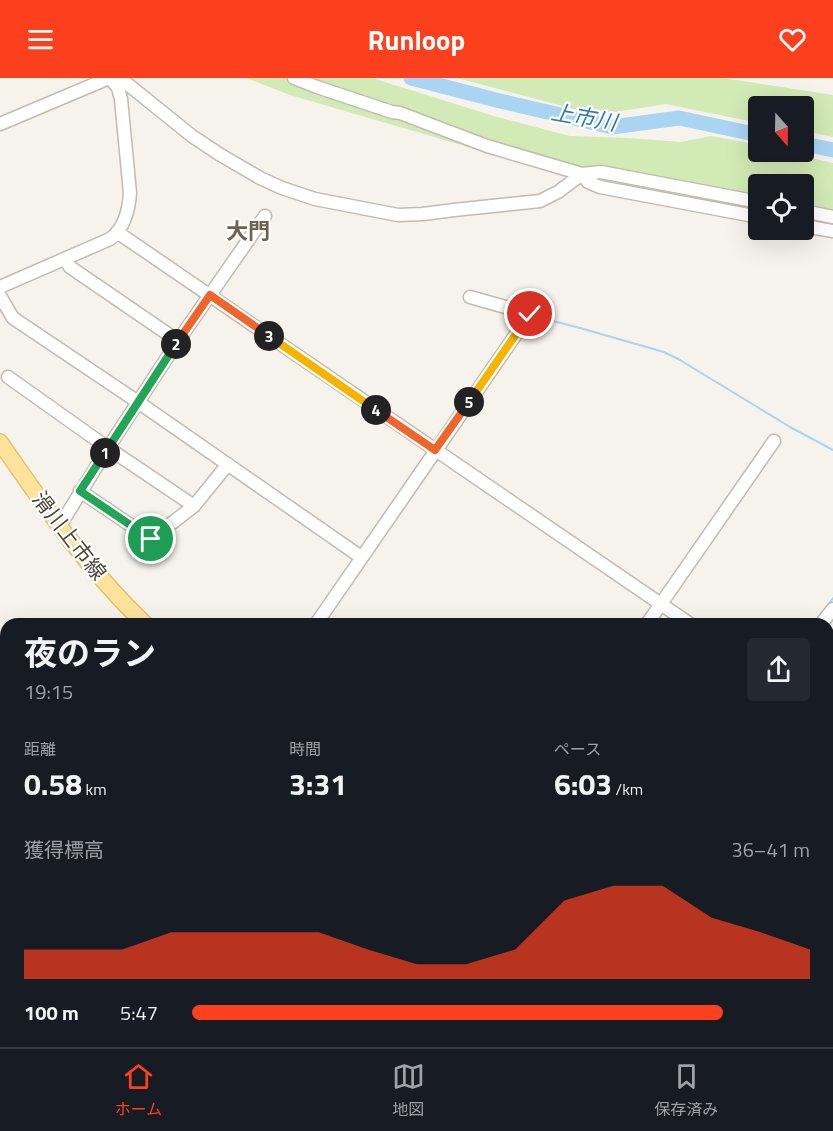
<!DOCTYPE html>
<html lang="ja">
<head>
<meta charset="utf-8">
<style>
	body { margin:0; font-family:"Titillium Web","Noto Sans JP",sans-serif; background:#242831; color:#f1f3f6; height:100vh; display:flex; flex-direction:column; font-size:22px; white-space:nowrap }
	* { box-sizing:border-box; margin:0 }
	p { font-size:20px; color:#9ea1a6 }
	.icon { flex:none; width:33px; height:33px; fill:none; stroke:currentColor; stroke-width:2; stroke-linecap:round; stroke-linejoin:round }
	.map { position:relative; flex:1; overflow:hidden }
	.sheet { position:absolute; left:0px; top:540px; width:834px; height:429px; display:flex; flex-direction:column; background:#171b24; border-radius:18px 18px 0 0; box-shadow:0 6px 24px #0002 }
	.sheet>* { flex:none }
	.needle { width:39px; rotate:160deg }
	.fabs { position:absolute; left:748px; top:18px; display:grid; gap:12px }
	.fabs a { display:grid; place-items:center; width:66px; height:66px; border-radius:6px; background:#171b24; box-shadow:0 6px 24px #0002; font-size:30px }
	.pin { position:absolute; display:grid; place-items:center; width:51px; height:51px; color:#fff; margin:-26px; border:3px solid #fff; border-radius:50%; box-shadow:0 2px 6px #0007 }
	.km { position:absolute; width:30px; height:30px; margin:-15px; border-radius:50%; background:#222; color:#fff; font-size:16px; line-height:30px; text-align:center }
	.round { display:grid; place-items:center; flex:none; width:63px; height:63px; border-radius:6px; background:#242831 }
	.overview { display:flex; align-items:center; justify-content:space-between; height:102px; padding:0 24px }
	h1 { font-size:33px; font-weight:700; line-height:45px }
	.stats { display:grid; grid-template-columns:repeat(3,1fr); gap:9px; height:102px; padding:6px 24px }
	.stats div { display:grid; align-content:center }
	.stats b { font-size:30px; font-weight:700 }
	.stats small { font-size:16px; font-weight:400 }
	.stats p { font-size:16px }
	.chart { height:168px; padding:12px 24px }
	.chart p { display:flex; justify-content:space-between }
	.chart svg { width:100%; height:108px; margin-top:6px; fill:#fc3f1d; opacity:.7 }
	ul { padding:0 24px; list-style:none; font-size:20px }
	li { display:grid; grid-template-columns:96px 72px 1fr; align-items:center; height:45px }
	li i { height:15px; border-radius:8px; background:#fc3f1d }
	header { display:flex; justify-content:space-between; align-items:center; height:78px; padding:0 24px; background:#fc3f1d; color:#fff; font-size:27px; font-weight:700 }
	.menu { display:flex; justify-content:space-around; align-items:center; height:84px; border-top:2px solid #363941; background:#171b24; font-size:16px; color:#9ea1a6 }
	.menu a { display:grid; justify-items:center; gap:3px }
	.menu .on { color:#fc3f1d }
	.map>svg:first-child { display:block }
	.green { fill:#d2eab5 }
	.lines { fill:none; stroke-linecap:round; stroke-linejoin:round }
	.stream { stroke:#a9d4f2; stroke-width:2 }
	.river { stroke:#a9d4f2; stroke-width:15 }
	.minor-casing { stroke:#c2bbae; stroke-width:15 }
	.major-casing { stroke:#e6c16a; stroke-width:18 }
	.path { stroke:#c4b79f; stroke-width:1.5; stroke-dasharray:3 3; stroke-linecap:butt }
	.minor { stroke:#fff; stroke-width:12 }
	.major { stroke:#ffe39c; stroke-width:15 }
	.rail-casing { stroke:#9a9a9a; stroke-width:4.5 }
	.rail { stroke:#fff; stroke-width:2; stroke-dasharray:7; stroke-linecap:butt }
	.split-1-casing { stroke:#fff; stroke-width:12 }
	.split-2-casing { stroke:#fff; stroke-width:12 }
	.split-3-casing { stroke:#fff; stroke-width:12 }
	.split-4-casing { stroke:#fff; stroke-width:12 }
	.split-5-casing { stroke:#fff; stroke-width:12 }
	.split-6-casing { stroke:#fff; stroke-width:12 }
	.split-1 { stroke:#22a559; stroke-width:8 }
	.split-2 { stroke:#22a559; stroke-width:8 }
	.split-3 { stroke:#f0652b; stroke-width:8 }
	.split-4 { stroke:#f5b400; stroke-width:8 }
	.split-5 { stroke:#f0652b; stroke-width:8 }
	.split-6 { stroke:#f5b400; stroke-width:8 }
	.labels { text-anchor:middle; stroke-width:4.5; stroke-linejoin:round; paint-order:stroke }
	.street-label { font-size:21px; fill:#4b4439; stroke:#fff }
	.water-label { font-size:22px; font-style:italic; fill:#2e7ab2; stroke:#fff }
	.neighbourhood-label { font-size:22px; font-weight:bold; fill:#6e6250; stroke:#fff }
</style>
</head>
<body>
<header><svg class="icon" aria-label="menu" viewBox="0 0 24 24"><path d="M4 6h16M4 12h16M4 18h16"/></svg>Runloop<svg class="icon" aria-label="heart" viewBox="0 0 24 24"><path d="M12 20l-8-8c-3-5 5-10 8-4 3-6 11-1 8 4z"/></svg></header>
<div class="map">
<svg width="833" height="969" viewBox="0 0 833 969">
	<rect width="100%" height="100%" fill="#f6f3ec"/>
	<path class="green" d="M246 0H372L497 39 570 58 628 60 681 64 711 58 759 67V74H785L833 85V147L804 142V106H759V133L533 88 290 17Z
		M457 0H723L833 17V59L804 53V28H759V45L666 26 596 37Z"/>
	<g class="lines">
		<path class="stream" d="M537 239 580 250 664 274 680 282 790 349 833 372
			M823 534 833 520"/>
		<path class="river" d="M411 0 500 23 612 49 679 40 759 57
			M804 66 833 72"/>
		<g class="minor-casing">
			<path id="minor" d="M120 0 192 58 219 76 260 100 282 110 315 121 398 137 423 136 454 132 540 123 558 114 582 96 487 68 400 35 392 34 317 9 294 0
				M0 46 109 0
				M582 96 588 104 600 109 759 139
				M582 96 601 94 759 124
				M804 133 833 139
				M804 148 833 153
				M117 154 690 546
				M65 181 70 189 178 263
				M0 209 110 161C124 151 129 131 130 115L121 21 118 10 110 0
				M0 218 13 240 138 324 361 479
				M8 299 108 370 194 428
				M80 413 151 461 194 428 228 386
				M59 449 108 370 178 263 265 138
				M316 546 530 236 470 219
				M647 546 774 363
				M821 546 833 531
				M0 583 6 586
				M828 638 833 641
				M828 756 833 754
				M0 816 6 819
				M0 832 6 828
				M169 963 183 969
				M14 969 24 963
				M602 969 604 963"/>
		</g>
		<g class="major-casing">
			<path id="major" d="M0 364C45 429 87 491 145 546
				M634 963 639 969
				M830 969 833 966"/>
		</g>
		<path class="path" d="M311 969 316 963"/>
		<use href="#minor" class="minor"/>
		<use href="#major" class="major"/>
		<g class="rail-casing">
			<path id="rail" d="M0 574 6 577
				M464 963 471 969"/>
		</g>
		<use href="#rail" class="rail"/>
	</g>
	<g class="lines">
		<g class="split-1-casing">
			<path id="split-1" d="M105 375 80 413 151 461"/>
		</g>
		<g class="split-2-casing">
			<path id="split-2" d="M105 375 176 266"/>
		</g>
		<g class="split-3-casing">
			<path id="split-3" d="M176 266 210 217 269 258"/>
		</g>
		<g class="split-4-casing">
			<path id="split-4" d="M269 258 376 332"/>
		</g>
		<g class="split-5-casing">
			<path id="split-5" d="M376 332 435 372 469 324"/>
		</g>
		<g class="split-6-casing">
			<path id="split-6" d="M469 324 530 236"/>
		</g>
		<use href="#split-1" class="split-1"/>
		<use href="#split-2" class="split-2"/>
		<use href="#split-3" class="split-3"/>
		<use href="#split-4" class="split-4"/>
		<use href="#split-5" class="split-5"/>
		<use href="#split-6" class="split-6"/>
	</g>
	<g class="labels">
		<g class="street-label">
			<text transform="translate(69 458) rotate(52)" y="7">滑川上市線</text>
		</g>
		<g class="water-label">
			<text transform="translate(584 39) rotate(10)" y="8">上市川</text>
		</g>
		<g class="neighbourhood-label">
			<text x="248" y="161">大門</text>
		</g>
	</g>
</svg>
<div class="fabs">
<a><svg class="needle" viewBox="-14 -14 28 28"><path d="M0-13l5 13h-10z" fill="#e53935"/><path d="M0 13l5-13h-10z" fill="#9ea1a6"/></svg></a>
<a><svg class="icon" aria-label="locate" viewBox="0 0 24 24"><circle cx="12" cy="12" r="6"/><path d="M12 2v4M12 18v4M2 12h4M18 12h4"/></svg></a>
</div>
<div class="pin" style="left:151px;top:461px;background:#1e9e55"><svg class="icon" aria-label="arrive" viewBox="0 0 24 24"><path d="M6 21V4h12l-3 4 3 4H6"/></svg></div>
<div class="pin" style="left:530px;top:236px;background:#d93025"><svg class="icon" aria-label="check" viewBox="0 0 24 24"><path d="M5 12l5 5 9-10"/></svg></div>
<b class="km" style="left:105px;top:375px">1</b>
<b class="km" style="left:176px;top:266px">2</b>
<b class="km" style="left:269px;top:258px">3</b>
<b class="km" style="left:376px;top:332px">4</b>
<b class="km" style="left:469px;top:324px">5</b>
<section class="sheet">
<div class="overview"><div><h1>夜のラン</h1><p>19:15</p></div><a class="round"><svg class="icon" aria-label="share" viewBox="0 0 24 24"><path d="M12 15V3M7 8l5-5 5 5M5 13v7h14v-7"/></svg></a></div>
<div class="stats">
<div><p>距離</p><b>0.58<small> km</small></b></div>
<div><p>時間</p><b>3:31</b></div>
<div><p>ペース</p><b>6:03<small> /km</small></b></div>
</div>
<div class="chart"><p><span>獲得標高</span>36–41 m</p>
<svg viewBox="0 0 160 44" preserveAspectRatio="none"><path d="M0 44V32L10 32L20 32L30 25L40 25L50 25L60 25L70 32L80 38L90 38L100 32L110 12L120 6L130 6L140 19L150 25L160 32V44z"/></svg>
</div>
<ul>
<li><b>100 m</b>5:47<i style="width:86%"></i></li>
</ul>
</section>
</div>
<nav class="menu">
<a class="on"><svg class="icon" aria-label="home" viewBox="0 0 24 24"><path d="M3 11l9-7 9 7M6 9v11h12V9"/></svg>ホーム</a>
<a><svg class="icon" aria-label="map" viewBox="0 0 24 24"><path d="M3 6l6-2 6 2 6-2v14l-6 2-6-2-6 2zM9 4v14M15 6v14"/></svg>地図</a>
<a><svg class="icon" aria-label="saved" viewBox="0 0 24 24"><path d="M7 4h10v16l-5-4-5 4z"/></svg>保存済み</a>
</nav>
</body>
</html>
